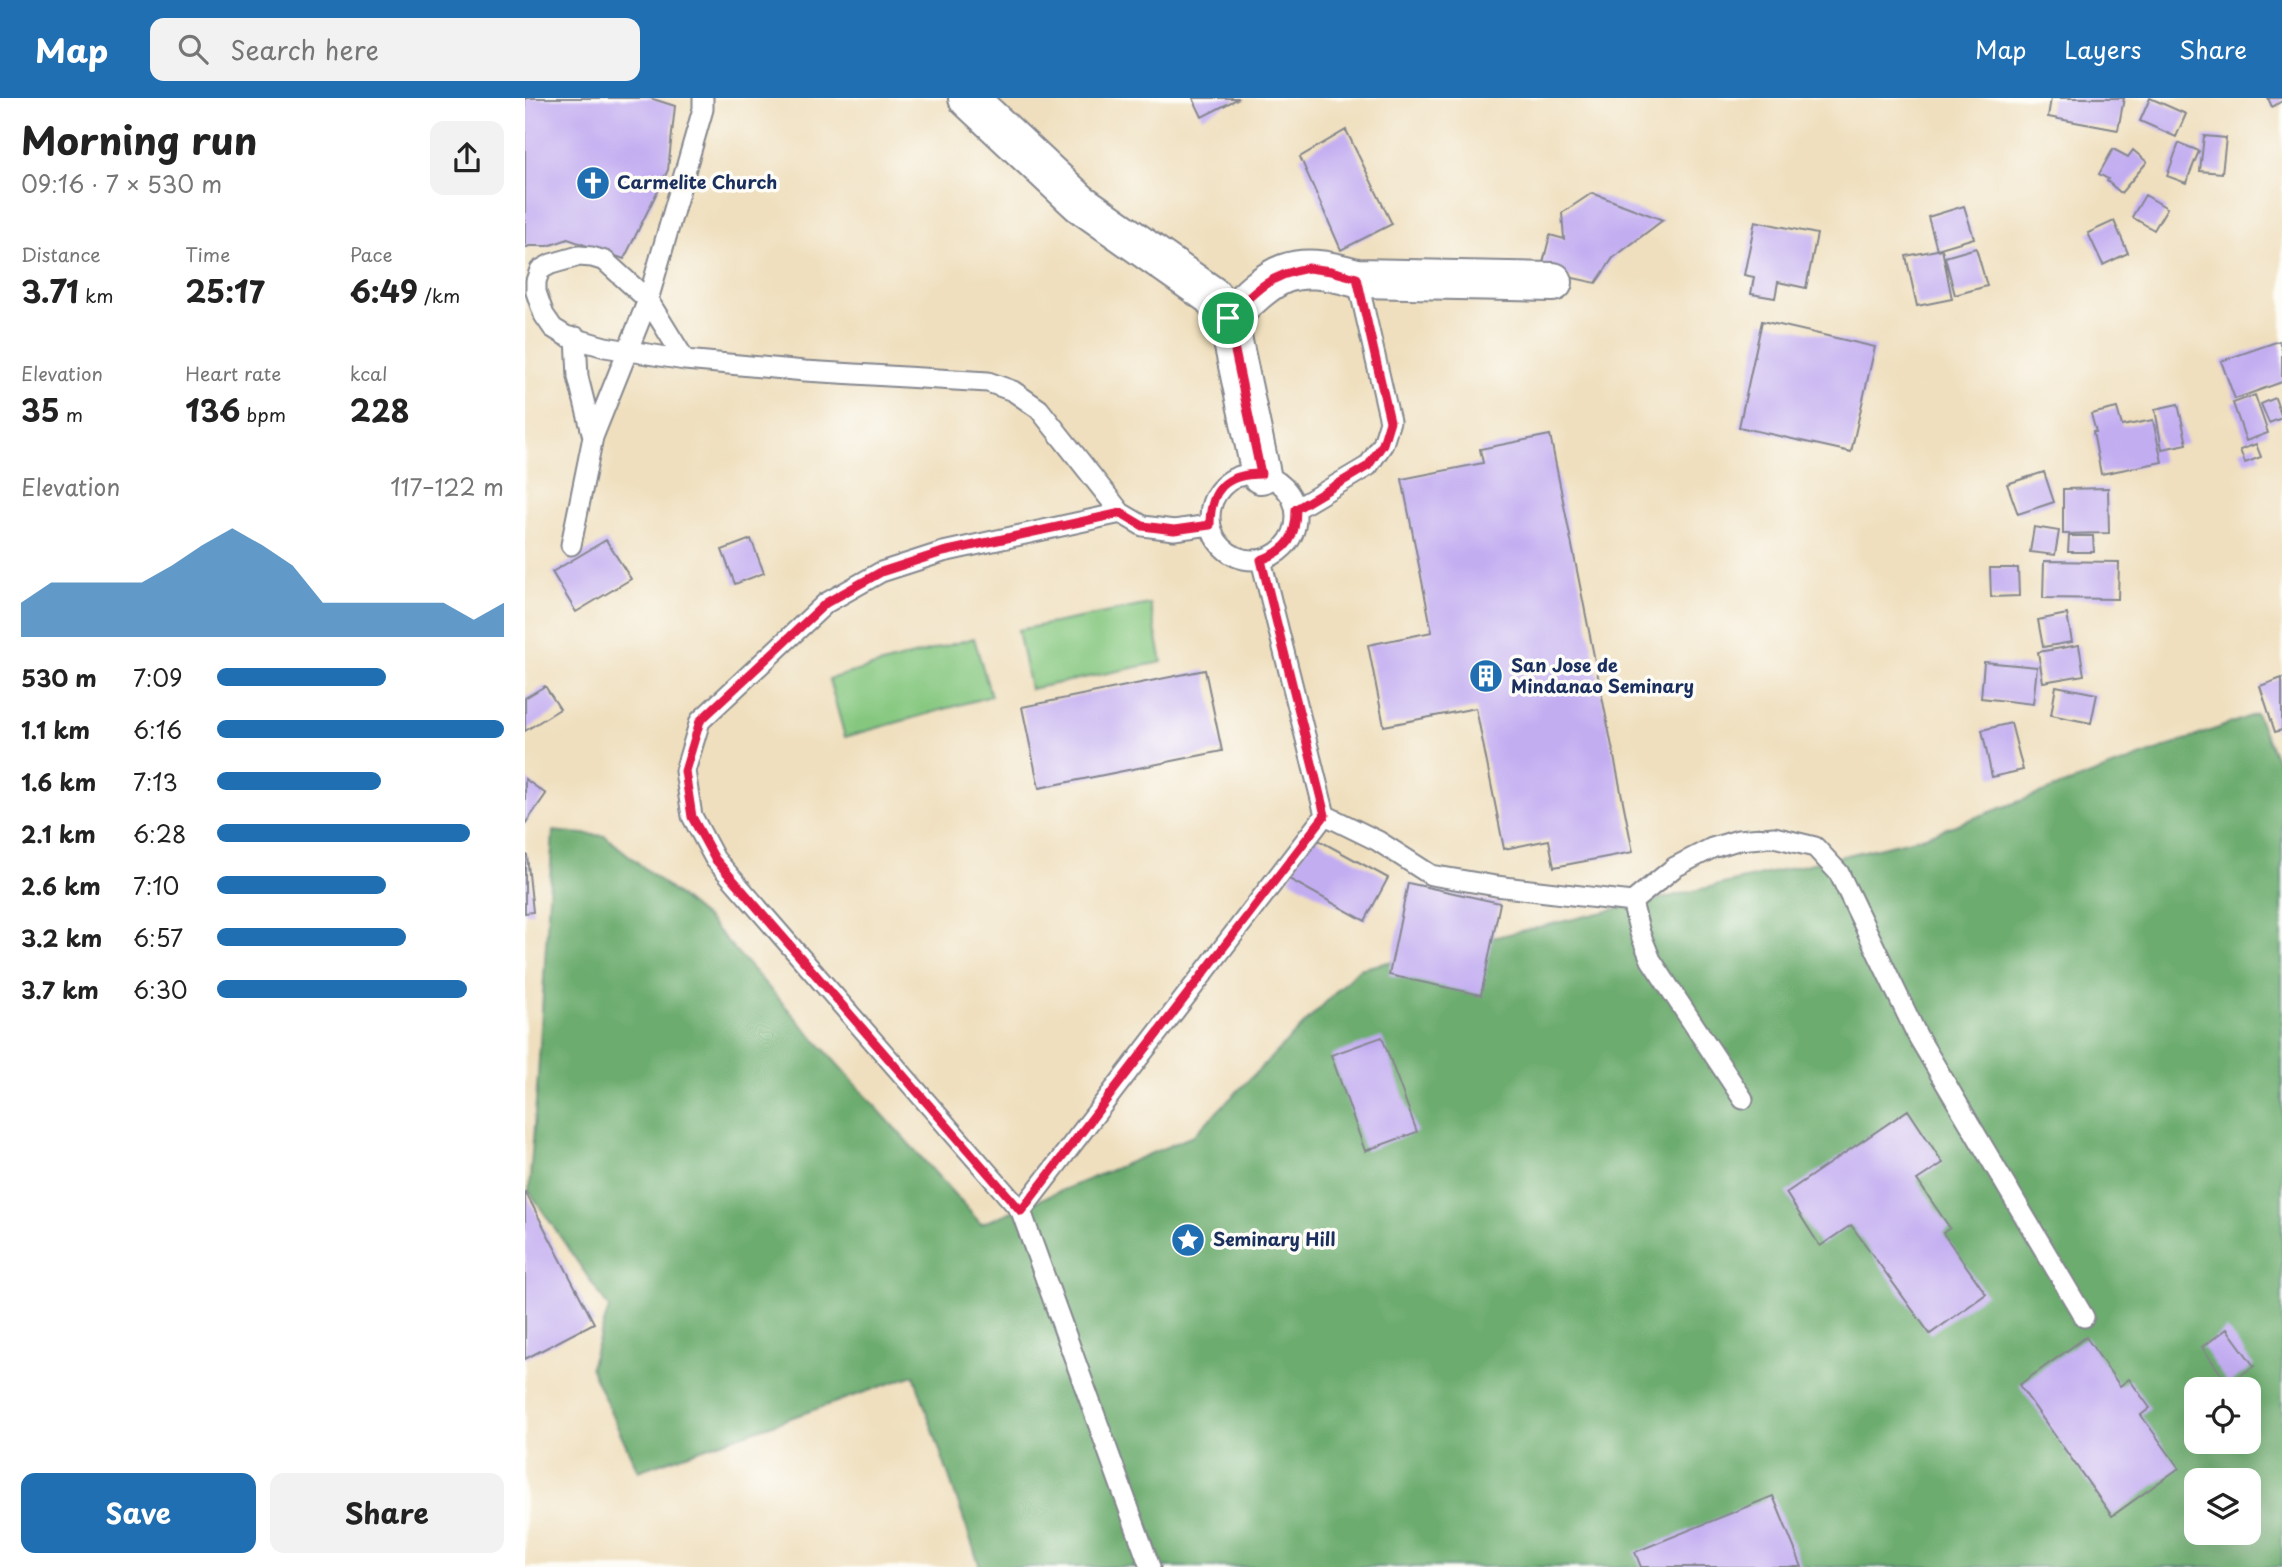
<!DOCTYPE html>
<html lang="en">
<head>
<meta charset="utf-8">
<style>
	body { margin:0; font-family:"Playpen Sans",sans-serif; background:#f2f2f2; color:#222; height:100vh; display:flex; flex-direction:column; font-size:26px; white-space:nowrap }
	* { box-sizing:border-box; margin:0 }
	p { font-size:23px; color:#767676 }
	.icon { flex:none; width:38px; height:38px; fill:none; stroke:currentColor; stroke-width:2; stroke-linecap:round; stroke-linejoin:round }
	.map { position:relative; flex:1; overflow:hidden }
	.side { display:flex; flex-direction:column; background:#fff; width:525px }
	.side>* { flex:none }
	.tools { position:absolute; left:1659px; top:1279px; display:grid; gap:14px }
	.tools a { display:grid; place-items:center; width:77px; height:77px; border-radius:14px; background:#fff; box-shadow:0 7px 28px #0002; font-size:35px }
	.pin { position:absolute; display:grid; place-items:center; width:60px; height:60px; color:#fff; margin:-30px; border:4px solid #fff; border-radius:50%; box-shadow:0 2px 7px #0007 }
	.round { display:grid; place-items:center; flex:none; width:74px; height:74px; border-radius:14px; background:#f2f2f2 }
	.overview { display:flex; align-items:center; justify-content:space-between; height:119px; padding:0 21px }
	h1 { font-size:38px; font-weight:700; line-height:52px }
	.figures { display:grid; grid-template-columns:repeat(3,1fr); gap:10px; height:119px; padding:7px 21px }
	.figures div { display:grid; align-content:center }
	.figures b { font-size:30px; font-weight:700 }
	.figures small { font-size:19px; font-weight:400 }
	.figures p { font-size:19px }
	.chart { height:196px; padding:14px 21px }
	.chart p { display:flex; justify-content:space-between }
	.chart svg { width:100%; height:126px; margin-top:7px; fill:#1f6fb2; opacity:.7 }
	.action { display:flex; gap:14px; margin-top:auto; padding:14px 21px }
	.action a { flex:1; height:80px; border-radius:14px; background:#1f6fb2; color:#fff; font-size:28px; font-weight:700; line-height:80px; text-align:center }
	.action a+a { background:#f2f2f2; color:#222 }
	ul { padding:0 21px; list-style:none; font-size:23px }
	li { display:grid; grid-template-columns:112px 84px 1fr; align-items:center; height:52px }
	li i { height:18px; border-radius:9px; background:#1f6fb2 }
	header { display:flex; align-items:center; gap:42px; box-sizing:border-box; height:98px; padding:0 35px; background:#1f6fb2; color:#fff }
	header strong { font-size:33px }
	nav { display:flex; gap:38px; margin-inline-start:auto; font-size:24px }
	.search { width:490px; height:63px; background:#f2f2f2; display:flex; align-items:center; gap:18px; box-sizing:border-box; padding:0 24px; border-radius:14px; color:#767676; font-size:26px }
	main { display:flex; flex:1; min-height:0 }
	.map>svg:first-child { display:block }
	.green { fill:#85c77f; stroke:#507b6e; stroke-width:2 }
	.forest { fill:#6cac6e; stroke:#446e66; stroke-width:2; fill-rule:evenodd }
	.building { fill:#c3adf1 }
	.lines { fill:none; stroke-linecap:round; stroke-linejoin:round }
	.service-casing { stroke:#85878e; stroke-width:23 }
	.minor-casing { stroke:#85878e; stroke-width:42 }
	.service { stroke:#fff; stroke-width:19 }
	.minor { stroke:#fff; stroke-width:38 }
	.route-casing { stroke:#fff; stroke-width:14 }
	.route { stroke:#e11d48; stroke-width:9 }
	.labels { text-anchor:middle; stroke-width:7; stroke-linejoin:round; paint-order:stroke }
	.poi-label { font-size:18px; font-weight:bold; fill:#1b2f5e; stroke:#fdfcf7; text-anchor:start }
</style>
</head>
<body>
<header>
<strong>Map</strong>
<div class="search"><svg class="icon" aria-label="search" viewBox="0 0 24 24"><circle cx="10" cy="10" r="6"/><path d="M15 15l6 6"/></svg>Search here</div>
<nav><a>Map</a><a>Layers</a><a>Share</a></nav>
</header>
<main>
<section class="side">
<div class="overview"><div><h1>Morning run</h1><p>09:16 · 7 × 530 m</p></div><a class="round"><svg class="icon" aria-label="share" viewBox="0 0 24 24"><path d="M12 15V3M7 8l5-5 5 5M5 13v7h14v-7"/></svg></a></div>
<div class="figures">
<div><p>Distance</p><b>3.71<small> km</small></b></div>
<div><p>Time</p><b>25:17</b></div>
<div><p>Pace</p><b>6:49<small> /km</small></b></div>
</div>
<div class="figures">
<div><p>Elevation</p><b>35<small> m</small></b></div>
<div><p>Heart rate</p><b>136<small> bpm</small></b></div>
<div><p>kcal</p><b>228</b></div>
</div>
<div class="chart"><p><span>Elevation</span>117–122 m</p>
<svg viewBox="0 0 160 44" preserveAspectRatio="none"><path d="M0 44V32L10 25L20 25L30 25L40 25L50 19L60 12L70 6L80 12L90 19L100 32L110 32L120 32L130 32L140 32L150 38L160 32V44z"/></svg>
</div>
<ul>
<li><b>530 m</b>7:09<i style="width:59%"></i></li>
<li><b>1.1 km</b>6:16<i style="width:100%"></i></li>
<li><b>1.6 km</b>7:13<i style="width:57%"></i></li>
<li><b>2.1 km</b>6:28<i style="width:88%"></i></li>
<li><b>2.6 km</b>7:10<i style="width:59%"></i></li>
<li><b>3.2 km</b>6:57<i style="width:66%"></i></li>
<li><b>3.7 km</b>6:30<i style="width:87%"></i></li>
</ul>
<div class="action"><a>Save</a><a>Share</a></div>
</section>
<div class="map">
<svg width="1757" height="1469" viewBox="0 0 1757 1469">
	<rect width="100%" height="100%" fill="#fdfcf7"/>
	<filter id="ink" filterUnits="userSpaceOnUse"><feTurbulence type="fractalNoise" baseFrequency=".0143" numOctaves="2"/><feDisplacementMap in="SourceGraphic" scale="14" xChannelSelector="R" yChannelSelector="G"/><feConvolveMatrix kernelMatrix="1 2 1 2 8 2 1 2 1" color-interpolation-filters="sRGB"/></filter>
	<filter id="wash" filterUnits="userSpaceOnUse"><feTurbulence type="fractalNoise" baseFrequency=".00686" numOctaves="4" result="noise"/><feDisplacementMap in="SourceGraphic" scale="28" xChannelSelector="R" yChannelSelector="G"/><feGaussianBlur stdDeviation="1.57" result="paint"/><feColorMatrix in="noise" values="0 0 0 0 0 0 0 0 0 0 0 0 0 0 0 0 0 1.4 0 .05"/><feComposite in="paint" operator="in"/></filter>
	<g filter="url(#wash)">
		<rect width="100%" height="100%" fill="#efdfbe"/>
		<path class="green" d="M625 506 637 564 505 591 493 532Z
			M449 540 466 598 320 639 304 581Z"/>
		<path class="forest" d="M1731 616 1757 674V1469H455L389 1277 113 1373 65 1269 84 1210 4 1093 13 977 28 733 80 738 183 822 456 1126 668 1038 834 871 1395 740ZM1671 1292H1724V1344H1671ZM1671 1382H1724V1435H1671Z"/>
		<g id="blocks">
			<path class="building" d="M0 0H125L150 8 143 72 99 161 43 141 23 148H4L0 150Z
				M668 0H714L677 19Z
				M1526 0H1599L1593 32 1523 19Z
				M1625 0 1661 16 1651 39 1615 23Z
				M1743 0H1757V3L1747 9Z
				M821 32 867 126 816 152 775 59Z
				M1679 38 1701 40 1697 75 1675 73Z
				M1654 45 1674 53 1661 85 1642 78Z
				M1588 51 1603 59 1608 52 1622 64 1596 95 1582 83 1583 81 1574 76Z
				M1067 95 1138 122 1088 160 1071 185 1016 173 1025 137 1039 141 1037 115Z
				M1620 97 1642 110 1629 132 1607 119Z
				M1439 108 1449 140 1412 151 1403 119Z
				M1230 123 1292 136 1281 190 1253 184 1250 200 1226 196 1229 179 1219 177Z
				M1589 123 1603 155 1578 167 1563 135Z
				M1451 150 1462 188 1430 197 1420 159Z
				M1417 151 1427 201 1392 208 1381 158Z
				M1237 223 1350 249 1326 354 1214 329Z
				M1754 243 1757 252V284L1710 301 1696 263Z
				M1730 297 1743 335 1721 343 1708 305Z
				M1750 300 1757 320 1744 325 1736 306Z
				M1653 306 1662 346 1637 351 1630 311Z
				M1592 310 1597 328 1628 322 1637 364 1576 376 1568 334H1571L1566 316Z
				M1025 337 1108 754 1029 769 1024 742 979 751 951 610 859 628 843 547 907 534 877 381 958 365 955 351Z
				M1731 346 1736 359 1720 365 1715 352Z
				M1519 374 1529 404 1493 416 1482 386Z
				M1583 390 1584 435 1538 436V391Z
				M1509 429 1534 433 1530 457 1505 454Z
				M1544 438H1568L1569 454H1543Z
				M226 441 239 475 210 486 197 452Z
				M81 442 106 481 51 514 27 474Z
				M1519 463 1594 464 1593 501 1518 500Z
				M1465 470H1493L1494 498 1466 499Z
				M1542 516 1547 544 1518 549 1513 522Z
				M1554 547 1559 577 1518 584 1513 554Z
				M1459 564 1512 569 1508 606 1456 600Z
				M680 572 697 653 514 690 497 609Z
				M1757 580V632L1750 634 1735 588Z
				M20 588 35 611 0 633V600Z
				M1531 588 1572 596 1566 625 1526 617Z
				M1486 625 1498 672 1467 679 1457 632Z
				M0 681 21 696 0 726Z
				M786 738 863 780 840 823 764 781Z
				M0 757H2L8 814 0 815Z
				M883 785 975 805 956 897 864 877Z
				M857 939 892 1034 840 1053 806 957Z
				M1383 1012 1418 1065 1392 1082 1425 1130 1418 1135 1461 1196 1405 1236 1326 1127 1295 1148 1261 1095Z
				M0 1093 69 1225 0 1261Z
				M1702 1231 1729 1268 1703 1286 1677 1249Z
				M1561 1239 1595 1288 1604 1281 1625 1310 1616 1317 1654 1370 1587 1418 1494 1287Z
				M1248 1398 1277 1469H1116L1110 1454Z"/>
		</g>
	</g>
	<g filter="url(#ink)">
		<use href="#blocks" fill-opacity="0" stroke="#85878e" stroke-width="2"/>
		<g class="lines">
			<g class="service-casing">
				<path id="service" d="M51 239 53 279 68 339
					M160 262 123 202 80 163 67 159 54 158 26 166 15 172 11 183V194L19 217 28 230 41 238 80 249 160 262 280 273 463 284 488 293 514 311 596 415 618 428 649 432 685 427
					M685 419a43 43 0 1 1 86 0a43 43 0 1 1-86 0Z
					M771 411 843 368 858 346 865 323 832 180
					M596 415 418 454 356 474 301 505 175 623 160 673 167 718 190 761 496 1113 625 1469
					M46 447 68 339 123 202 178 11V0
					M800 717 853 743 906 777 971 788 1107 804 1150 769 1187 750 1213 742 1249 739 1290 749 1314 775 1392 937 1559 1219
					M1107 804 1115 835 1126 862 1218 1001
					M496 1113 800 717 736 462"/>
			</g>
			<g class="minor-casing">
				<path id="minor" d="M443 0 555 105 687 198 703 220 736 376
					M703 220C751 173 765 161 832 180L1028 184"/>
			</g>
			<use href="#service" class="service"/>
			<use href="#minor" class="minor"/>
		</g>
	</g>
	<g class="lines" filter="url(#ink)">
		<g class="route-casing">
			<path id="route" d="M783 170 806 173 832 180 865 323 858 346 843 368 771 411C771 440 763 452 736 462L800 717 496 1113 190 761 167 719 160 673 175 623 301 505 356 474 418 454 596 415 618 428 649 432 685 427C685 392 700 376 736 376L703 220C730 193 744 177 783 170Z"/>
		</g>
		<use href="#route" class="route"/>
	</g>
	<defs>
		<g id="church-disc" transform="scale(1.75)"><circle r="9.5" fill="#1f6fb2" stroke="#fdfcf7"/><path d="M-1.2-6h2.4v3.5h3.3v2.4h-3.3V6h-2.4V-.1h-3.3v-2.4h3.3Z" fill="#fff"/></g>
		<g id="building-disc" transform="scale(1.75)"><circle r="9.5" fill="#1f6fb2" stroke="#fdfcf7"/><path d="M-4-6H4V6H1V3H-1V6H-4ZM-2.5-4.3h1.7v1.8h-1.7ZM.8-4.3h1.7v1.8H.8ZM-2.5-1h1.7V.8h-1.7ZM.8-1h1.7V.8H.8Z" fill="#fff"/></g>
		<g id="sight-disc" transform="scale(1.75)"><circle r="9.5" fill="#1f6fb2" stroke="#fdfcf7"/><path d="M0-6L1.8-2.2L6-1.7L2.9 1.2L3.7 5.4L0 3.3L-3.7 5.4L-2.9 1.2L-6-1.7L-1.8-2.2Z" fill="#fff"/></g>
	</defs>
	<g fill-rule="evenodd">
		<use href="#church-disc" x="68" y="85"/>
		<use href="#building-disc" x="961" y="578"/>
		<use href="#sight-disc" x="663" y="1142"/>
	</g>
	<g class="labels">
		<g class="poi-label">
			<text x="92" y="91">Carmelite Church</text>
			<text x="986" y="574">San Jose de<tspan x="986" dy="21">Mindanao Seminary</tspan></text>
			<text x="688" y="1148">Seminary Hill</text>
		</g>
	</g>
</svg>
<div class="tools">
<a><svg class="icon" aria-label="locate" viewBox="0 0 24 24"><circle cx="12" cy="12" r="6"/><path d="M12 2v4M12 18v4M2 12h4M18 12h4"/></svg></a>
<a><svg class="icon" aria-label="layers" viewBox="0 0 24 24"><path d="M12 4l9 5-9 5-9-5zM3 14l9 5 9-5"/></svg></a>
</div>
<div class="pin" style="left:703px;top:220px;background:#1e9e55"><svg class="icon" aria-label="arrive" viewBox="0 0 24 24"><path d="M6 21V4h12l-3 4 3 4H6"/></svg></div>
</div>
</main>
</body>
</html>
